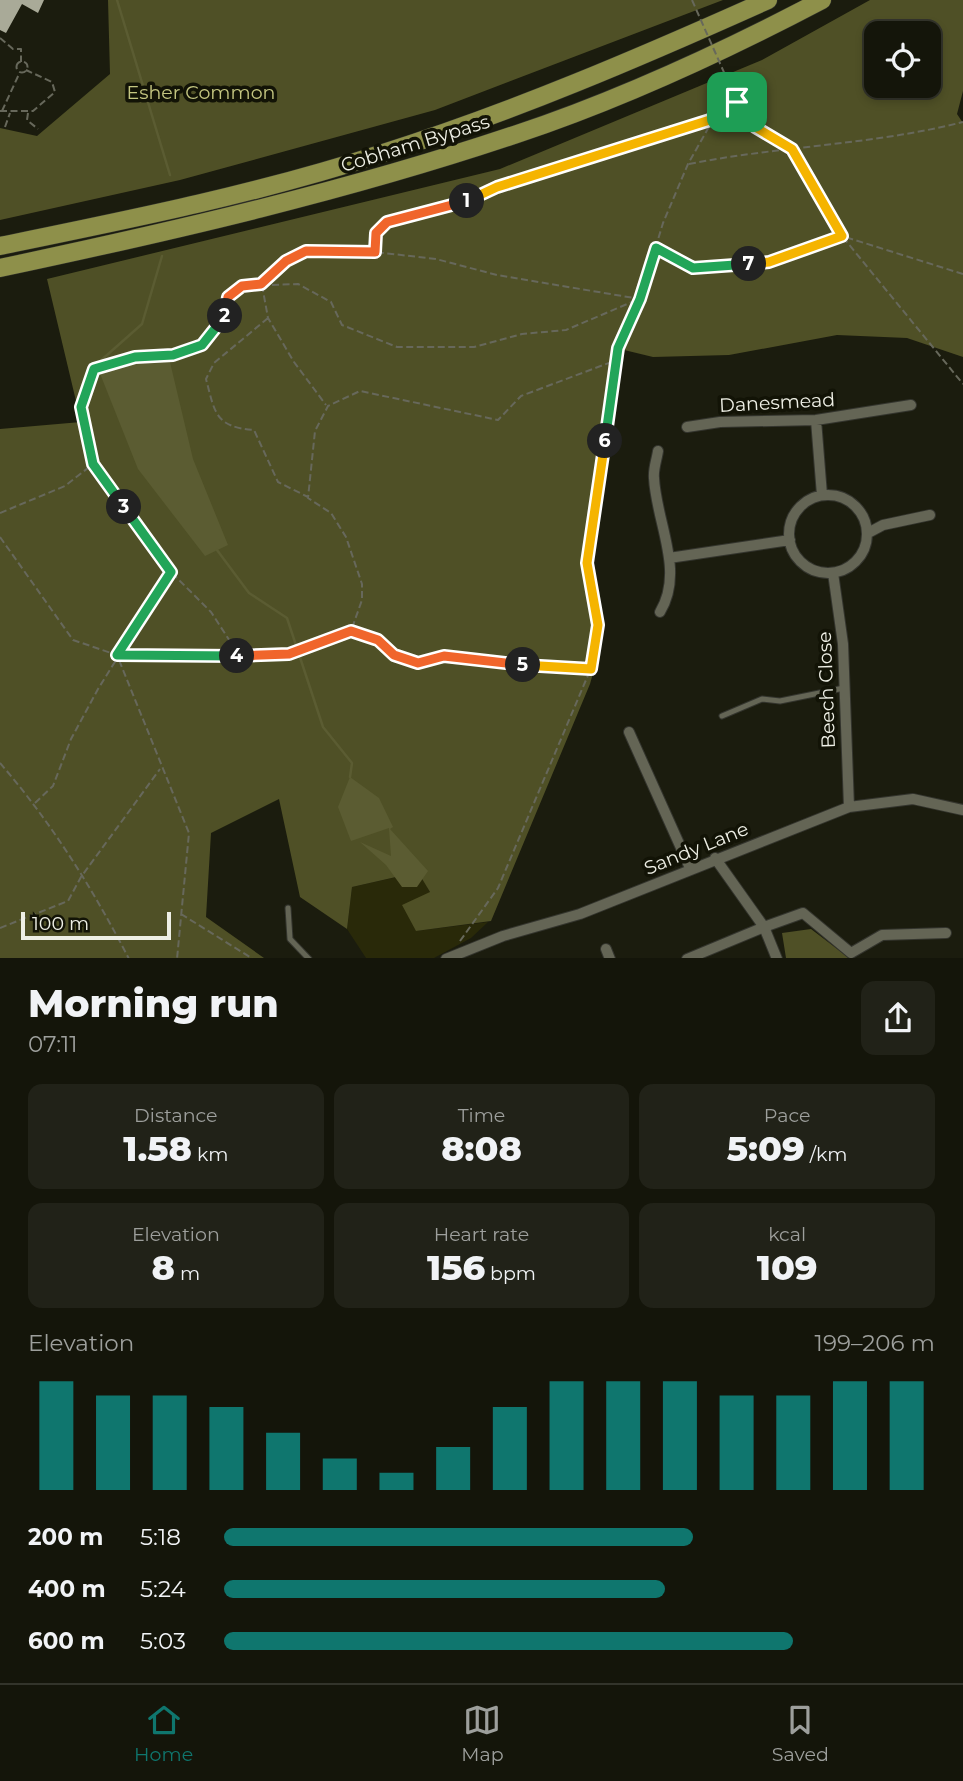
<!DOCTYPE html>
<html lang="en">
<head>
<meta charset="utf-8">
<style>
	body { margin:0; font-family:Montserrat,sans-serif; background:#212218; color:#f1f3f6; height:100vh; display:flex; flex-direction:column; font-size:26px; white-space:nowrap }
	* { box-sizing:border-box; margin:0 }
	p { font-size:23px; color:#9d9f9c }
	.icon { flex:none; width:38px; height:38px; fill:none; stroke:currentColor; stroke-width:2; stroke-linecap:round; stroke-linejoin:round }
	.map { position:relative; height:958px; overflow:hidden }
	.drawer { display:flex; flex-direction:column; background:#14150a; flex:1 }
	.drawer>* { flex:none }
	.buttons { position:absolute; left:864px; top:21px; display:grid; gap:14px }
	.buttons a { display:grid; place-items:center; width:77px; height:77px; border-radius:14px; background:#14150a; box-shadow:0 4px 10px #0003,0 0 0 2px #33342b; font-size:35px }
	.scale { position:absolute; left:21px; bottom:18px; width:150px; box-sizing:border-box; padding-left:7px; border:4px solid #eeefe5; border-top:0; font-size:19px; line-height:24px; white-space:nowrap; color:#eeefe5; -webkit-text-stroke:5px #121306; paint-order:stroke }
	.pin { position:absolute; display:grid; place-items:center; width:60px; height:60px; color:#fff; margin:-30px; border-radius:14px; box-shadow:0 4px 10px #0006 }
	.km { position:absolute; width:35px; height:35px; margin:-18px; border-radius:50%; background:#222; color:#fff; font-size:19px; line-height:35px; text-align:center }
	.round { display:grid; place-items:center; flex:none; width:74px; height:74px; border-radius:14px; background:#212218 }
	.head { display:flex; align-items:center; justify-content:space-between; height:119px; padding:0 28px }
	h1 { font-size:38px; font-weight:800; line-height:52px }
	.metrics { display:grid; grid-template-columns:repeat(3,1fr); gap:10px; height:119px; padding:7px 28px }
	.metrics div { display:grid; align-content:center; border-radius:14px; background:#212218; text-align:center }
	.metrics b { font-size:35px; font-weight:800 }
	.metrics small { font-size:19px; font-weight:400 }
	.metrics p { font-size:19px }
	.chart { height:196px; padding:14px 28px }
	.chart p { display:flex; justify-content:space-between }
	.chart svg { width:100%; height:126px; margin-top:7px; stroke:#0f766e; stroke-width:6 }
	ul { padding:0 28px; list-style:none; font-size:23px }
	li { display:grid; grid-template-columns:112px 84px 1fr; align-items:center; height:52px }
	li i { height:18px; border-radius:9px; background:#0f766e }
	.tab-bar { display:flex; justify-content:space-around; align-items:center; height:98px; border-top:2px solid #33342b; background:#14150a; font-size:19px; color:#9d9f9c }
	.tab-bar a { display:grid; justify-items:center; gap:4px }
	.tab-bar .on { color:#0f766e }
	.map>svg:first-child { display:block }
	.green { fill:#292909 }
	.forest { fill:#4f5026; fill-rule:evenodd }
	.water { fill:#5b5c32 }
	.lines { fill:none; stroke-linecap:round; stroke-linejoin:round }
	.stream { stroke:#5b5c32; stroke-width:2.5 }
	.building { fill:#a9aa98 }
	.service-casing { stroke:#34352e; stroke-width:7 }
	.minor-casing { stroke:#34352e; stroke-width:12 }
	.trunk-casing { stroke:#34352e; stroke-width:19 }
	.path { stroke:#67685b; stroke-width:2; stroke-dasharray:7 3.5; stroke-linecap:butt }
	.service { stroke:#646555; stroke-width:5 }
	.minor { stroke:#646555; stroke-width:10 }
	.trunk { stroke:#8e904a; stroke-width:18 }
	.path-bridge { stroke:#67685b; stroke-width:2; stroke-dasharray:7 3.5; stroke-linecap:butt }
	.split-1-casing { stroke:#fff; stroke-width:14 }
	.split-2-casing { stroke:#fff; stroke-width:14 }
	.split-3-casing { stroke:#fff; stroke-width:14 }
	.split-4-casing { stroke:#fff; stroke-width:14 }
	.split-5-casing { stroke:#fff; stroke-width:14 }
	.split-6-casing { stroke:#fff; stroke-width:14 }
	.split-7-casing { stroke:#fff; stroke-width:14 }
	.split-8-casing { stroke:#fff; stroke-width:14 }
	.split-1 { stroke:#f5b400; stroke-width:9 }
	.split-2 { stroke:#f0652b; stroke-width:9 }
	.split-3 { stroke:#22a559; stroke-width:9 }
	.split-4 { stroke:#22a559; stroke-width:9 }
	.split-5 { stroke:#f0652b; stroke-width:9 }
	.split-6 { stroke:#f5b400; stroke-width:9 }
	.split-7 { stroke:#22a559; stroke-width:9 }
	.split-8 { stroke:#f5b400; stroke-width:9 }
	.labels { text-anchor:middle; stroke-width:7; stroke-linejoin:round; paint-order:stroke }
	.park-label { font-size:19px; fill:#c4c680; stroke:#121306 }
	.street-label { font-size:19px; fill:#eeefe5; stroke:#121306 }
</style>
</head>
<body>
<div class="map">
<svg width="963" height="959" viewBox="0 0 963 959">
	<rect width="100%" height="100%" fill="#1b1c0e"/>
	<path class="green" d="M419 872 430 892 416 931 488 922 471 938 434 958H366L347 929 352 887Z"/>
	<path class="forest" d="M108 0H723L435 110 180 180 0 220V128L37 136 110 74Z
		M870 0H963V91L957 114 963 123V357L907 338 837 335 729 355 653 357 620 349 590 573 601 619 600 648 590 684 491 921 416 931 402 905 430 892 418 872 352 887 347 929 300 897 279 799 211 833 206 917 264 958 0 959V429L81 422 47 279 500 169 762 60ZM877 33H929V86H877Z
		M811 929 849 958H786L782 933Z"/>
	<path class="water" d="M169 358 193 459 228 545 205 556 138 469 99 371 135 361Z
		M350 777 379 798 393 827 390 829 428 871 417 887H402L386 865 360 842 391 856 389 828 351 841 338 807Z"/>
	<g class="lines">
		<path class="stream" d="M117 0 170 175
			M98 363 142 324 162 256
			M217 550 249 593 287 618 323 727 352 763 350 777"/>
	</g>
	<path class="building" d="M0 0H44L38 13 22 4 6 33 0 30Z"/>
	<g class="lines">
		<g class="service-casing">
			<path id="service" d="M722 716 762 699 780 701 844 688
				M288 908 290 939 309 959"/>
		</g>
		<g class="minor-casing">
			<path id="minor" d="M816 420 822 495
				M687 427 720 422 816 420 911 405
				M658 451C657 459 653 469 654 478 656 522 685 571 660 612
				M789 534a39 39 0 1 1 78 0a39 39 0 1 1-78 0Z
				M868 533 883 525 930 515
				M669 558 790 540
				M833 573 843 644 849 807
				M629 732 690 868
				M715 858 764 927 803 913 851 953 882 935 946 933
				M606 949 610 959
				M446 959 503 936 580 914 849 807 913 799 963 810
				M687 959 764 927 777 959"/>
		</g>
		<g class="trunk-casing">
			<path id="trunk" d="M0 246C127 220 257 194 380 154 513 112 641 57 768 0
				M0 268C174 231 348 191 517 134 622 99 725 51 822 0"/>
		</g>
		<path class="path" d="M0 38 13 49H21V62
			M16.5 67a5.5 5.5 0 1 1 11 0a5.5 5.5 0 1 1-11 0Z
			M0 111H33L55 92 52 82 26 70
			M2 111 20 72
			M28 113 27 120 38 129
			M5 127 10 113
			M689 164C779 146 873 145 963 122
			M657 248 693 268 724 266 769 262 842 236 963 274
			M375 251 376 233 387 222 455 206 497 187 712 119
			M262 284 286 261 306 252H375L436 259 497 275 640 299
			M262 285 268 318 294 362 326 405
			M268 318 214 363 206 379C215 413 215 427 254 430L278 482 308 497
			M0 513 65 486 93 464 81 407 94 369 135 357 173 355 202 345 225 316 228 297 242 286 298 284 331 302 342 325 397 347H474L522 334 566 330 639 299
			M0 537 73 640 117 655 189 833 177 959
			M172 573 211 612 239 655
			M351 631 378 640 395 655 418 663 444 656 508 665 590 669
			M117 655 289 654 351 631 362 600V584L346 537 331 513 308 498 315 431 328 406 360 391 498 420 521 396 614 361
			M0 763C51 822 93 889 129 959
			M35 803 53 786 71 739 98 689 171 572 94 465
			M181 914 253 959
			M0 928 68 901 81 877 160 769
			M460 941 498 888 594 661 598 625 587 563 618 348 640 299 663 223 688 164 719 109 734 95 755 127 792 149 842 236 963 384"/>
		<use href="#service" class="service"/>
		<use href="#minor" class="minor"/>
		<use href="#trunk" class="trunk"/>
		<path class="path-bridge" d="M692 0 734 95"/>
	</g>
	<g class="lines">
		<g class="split-1-casing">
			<path id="split-1" d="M467 201 497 187 713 119 734 94 737 102"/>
		</g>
		<g class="split-2-casing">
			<path id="split-2" d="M225 316 228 297 242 286 261 284 286 261 306 251 375 252 376 233 387 222 467 201"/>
		</g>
		<g class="split-3-casing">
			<path id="split-3" d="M124 507 93 464 81 407 94 369 135 357 173 355 202 345 225 316"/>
		</g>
		<g class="split-4-casing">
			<path id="split-4" d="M124 507 171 572 117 655 237 656"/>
		</g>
		<g class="split-5-casing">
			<path id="split-5" d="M237 656 289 654 351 631 378 640 394 655 418 663 444 656 523 665"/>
		</g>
		<g class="split-6-casing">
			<path id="split-6" d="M523 665 591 669 598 625 587 563 605 441"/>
		</g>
		<g class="split-7-casing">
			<path id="split-7" d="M605 441 618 348 640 299 656 248 693 268 749 264"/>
		</g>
		<g class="split-8-casing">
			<path id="split-8" d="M737 102 755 127 792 149 842 236 769 262 749 264"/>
		</g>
		<use href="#split-1" class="split-1"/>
		<use href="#split-2" class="split-2"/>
		<use href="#split-3" class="split-3"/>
		<use href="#split-4" class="split-4"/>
		<use href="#split-5" class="split-5"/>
		<use href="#split-6" class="split-6"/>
		<use href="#split-7" class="split-7"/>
		<use href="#split-8" class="split-8"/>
	</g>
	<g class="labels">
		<g class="park-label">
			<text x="201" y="99">Esher Common</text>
		</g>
		<g class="street-label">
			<text transform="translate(415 143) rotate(-17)" y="7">Cobham Bypass</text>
			<text transform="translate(777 402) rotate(-3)" y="7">Danesmead</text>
			<text transform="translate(826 690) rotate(-92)" y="7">Beech Close</text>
			<text transform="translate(696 848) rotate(-22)" y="7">Sandy Lane</text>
		</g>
	</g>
</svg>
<div class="buttons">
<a><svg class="icon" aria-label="locate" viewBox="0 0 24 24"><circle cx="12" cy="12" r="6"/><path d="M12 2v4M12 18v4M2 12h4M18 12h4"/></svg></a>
</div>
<div class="scale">100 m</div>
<div class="pin" style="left:737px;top:102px;background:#1e9e55"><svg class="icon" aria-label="arrive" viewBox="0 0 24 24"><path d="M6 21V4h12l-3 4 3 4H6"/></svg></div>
<b class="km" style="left:467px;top:201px">1</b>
<b class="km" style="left:225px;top:316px">2</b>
<b class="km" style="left:124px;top:507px">3</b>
<b class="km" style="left:237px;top:656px">4</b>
<b class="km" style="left:523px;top:665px">5</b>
<b class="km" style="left:605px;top:441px">6</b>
<b class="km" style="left:749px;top:264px">7</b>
</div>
<section class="drawer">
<div class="head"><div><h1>Morning run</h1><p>07:11</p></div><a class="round"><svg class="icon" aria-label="share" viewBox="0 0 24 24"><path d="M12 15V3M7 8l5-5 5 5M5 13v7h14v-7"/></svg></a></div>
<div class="metrics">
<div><p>Distance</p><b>1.58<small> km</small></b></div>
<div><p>Time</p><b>8:08</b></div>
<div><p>Pace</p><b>5:09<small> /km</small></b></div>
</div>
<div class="metrics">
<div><p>Elevation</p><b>8<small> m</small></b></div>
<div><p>Heart rate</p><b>156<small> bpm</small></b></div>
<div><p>kcal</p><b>109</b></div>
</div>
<div class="chart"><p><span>Elevation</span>199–206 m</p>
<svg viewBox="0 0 160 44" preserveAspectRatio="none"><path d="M5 44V6M15 44V11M25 44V11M35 44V15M45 44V24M55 44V33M65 44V38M75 44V29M85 44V15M95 44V6M105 44V6M115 44V6M125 44V11M135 44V11M145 44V6M155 44V6"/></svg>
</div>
<ul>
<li><b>200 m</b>5:18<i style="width:66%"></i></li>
<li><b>400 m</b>5:24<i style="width:62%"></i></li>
<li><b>600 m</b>5:03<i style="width:80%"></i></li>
</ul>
</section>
<nav class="tab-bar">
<a class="on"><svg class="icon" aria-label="home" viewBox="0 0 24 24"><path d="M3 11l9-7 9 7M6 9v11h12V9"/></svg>Home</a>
<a><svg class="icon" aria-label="map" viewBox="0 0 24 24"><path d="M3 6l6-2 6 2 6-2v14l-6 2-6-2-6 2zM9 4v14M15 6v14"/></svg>Map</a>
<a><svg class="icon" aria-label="saved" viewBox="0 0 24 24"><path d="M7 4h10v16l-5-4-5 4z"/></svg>Saved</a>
</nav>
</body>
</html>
